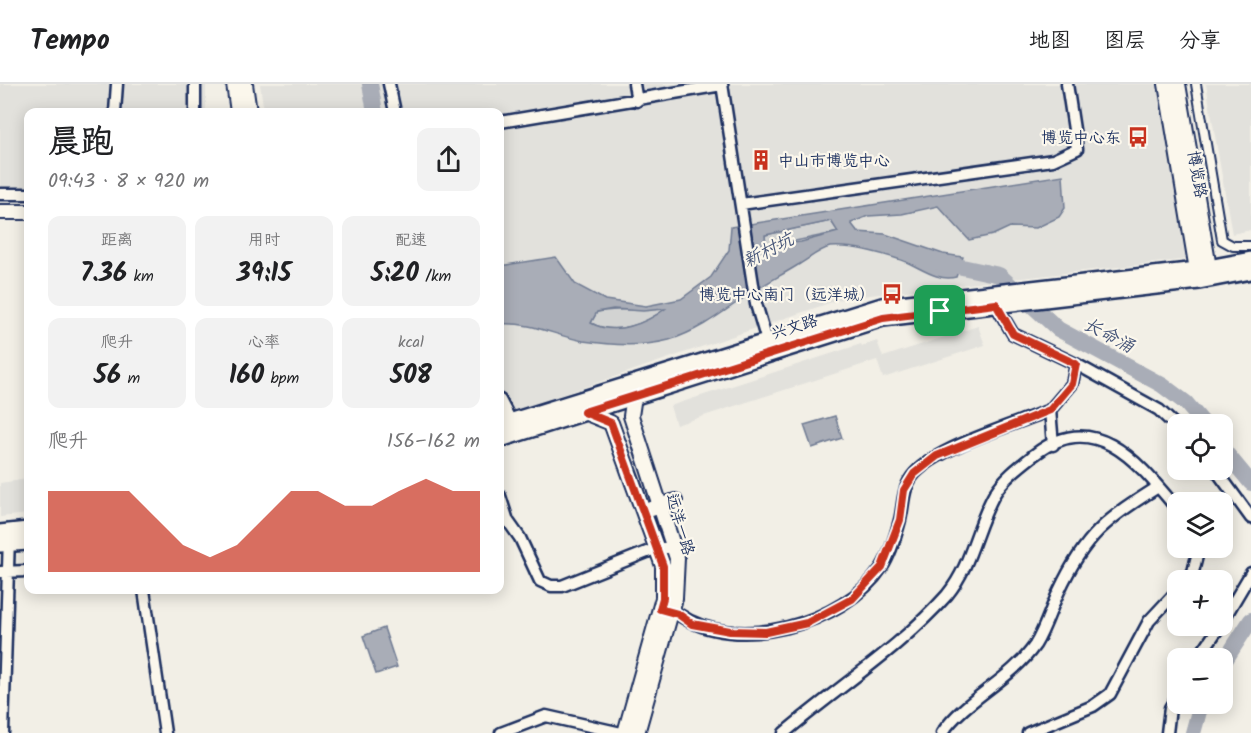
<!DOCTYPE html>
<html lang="zh">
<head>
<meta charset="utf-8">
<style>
	body { margin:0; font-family:Kalam,"LXGW WenKai TC",sans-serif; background:#f2f2f2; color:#202124; height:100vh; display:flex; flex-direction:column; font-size:22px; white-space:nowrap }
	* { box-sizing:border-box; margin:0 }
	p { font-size:20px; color:#757577 }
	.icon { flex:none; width:33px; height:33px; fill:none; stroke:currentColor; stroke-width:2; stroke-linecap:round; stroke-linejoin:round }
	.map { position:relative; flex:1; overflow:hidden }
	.panel { position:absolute; left:24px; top:24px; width:480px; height:486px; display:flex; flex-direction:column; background:#fff; border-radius:12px; box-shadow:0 3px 15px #0003 }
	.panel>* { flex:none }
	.controls { position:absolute; left:1167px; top:330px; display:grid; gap:12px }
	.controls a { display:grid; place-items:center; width:66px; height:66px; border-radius:12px; background:#fff; box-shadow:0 3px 15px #0003; font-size:30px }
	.pin { position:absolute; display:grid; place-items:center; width:51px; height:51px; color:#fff; margin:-26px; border-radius:12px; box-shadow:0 3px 9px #0006 }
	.round { display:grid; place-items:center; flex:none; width:63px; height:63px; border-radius:12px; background:#f2f2f2 }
	.headline { display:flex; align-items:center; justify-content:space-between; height:102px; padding:0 24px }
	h1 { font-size:33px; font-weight:700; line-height:45px }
	.figures { display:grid; grid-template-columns:repeat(3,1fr); gap:9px; height:102px; padding:6px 24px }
	.figures div { display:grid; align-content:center; border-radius:12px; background:#f2f2f2; text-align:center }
	.figures b { font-size:26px; font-weight:700 }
	.figures small { font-size:16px; font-weight:400 }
	.figures p { font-size:16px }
	.chart { height:168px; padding:12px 24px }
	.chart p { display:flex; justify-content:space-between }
	.chart svg { width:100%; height:108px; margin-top:6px; fill:#c8321e; opacity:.7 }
	header { display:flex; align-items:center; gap:36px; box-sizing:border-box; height:84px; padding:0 30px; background:#fff; border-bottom:2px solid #e0e0e0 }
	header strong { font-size:28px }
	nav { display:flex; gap:33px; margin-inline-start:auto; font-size:21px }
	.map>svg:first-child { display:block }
	.built { fill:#e2e1dc }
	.green { fill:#d2d3d2; stroke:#768198; stroke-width:1.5 }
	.water { fill:#a9adb7; stroke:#707b93; stroke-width:1.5; fill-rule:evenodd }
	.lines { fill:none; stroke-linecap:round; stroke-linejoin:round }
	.river { stroke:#a9adb7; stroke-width:16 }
	.pedestrian-casing { stroke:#1b2f5e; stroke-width:12 }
	.minor-casing { stroke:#1b2f5e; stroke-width:15 }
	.tertiary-casing { stroke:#1b2f5e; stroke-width:18 }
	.secondary-casing { stroke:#1b2f5e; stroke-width:20 }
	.pedestrian { stroke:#fbf7ec; stroke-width:8 }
	.minor { stroke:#fbf7ec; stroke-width:10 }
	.tertiary { stroke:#fbf7ec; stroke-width:14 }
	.secondary { stroke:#fbf7ec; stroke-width:15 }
	.route-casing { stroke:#fff; stroke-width:12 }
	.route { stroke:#c8321e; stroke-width:8 }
	.labels { text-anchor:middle; stroke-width:4.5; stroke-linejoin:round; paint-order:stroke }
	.poi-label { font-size:16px; fill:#1b2f5e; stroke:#fbf7ec; text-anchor:end }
	.street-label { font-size:16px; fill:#1b2f5e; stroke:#fbf7ec }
	.water-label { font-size:18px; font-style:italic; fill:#465579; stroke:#fbf7ec }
</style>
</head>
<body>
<header>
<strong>Tempo</strong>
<nav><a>地图</a><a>图层</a><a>分享</a></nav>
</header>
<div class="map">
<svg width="1251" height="649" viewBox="0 0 1251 649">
	<rect width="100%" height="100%" fill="#f2efe6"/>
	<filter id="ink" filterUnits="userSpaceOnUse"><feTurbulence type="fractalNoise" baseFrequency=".0167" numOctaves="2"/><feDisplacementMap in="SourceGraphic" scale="12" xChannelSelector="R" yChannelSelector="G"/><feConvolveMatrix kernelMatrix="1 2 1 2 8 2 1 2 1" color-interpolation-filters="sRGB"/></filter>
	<g filter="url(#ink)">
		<path class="built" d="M0 0H206V28H28V117H0Z
			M260 0H1160L1190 175 844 214 500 332V28H264Z
			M1206 0H1251V146L1232 150Z
			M978 242 985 261 883 294 877 276 676 341 670 322 861 260 862 262 877 257 883 273Z
			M28 395V430L0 433V399Z"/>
		<path class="green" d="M831 137 839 148 766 163 765 151Z
			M667 224C645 239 616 253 591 239L597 228C620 224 643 227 667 224Z"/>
		<path class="water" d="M1063 91 1065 124 1059 133 1036 144 1010 143 993 151 969 156 938 122 902 130 868 132 851 139 858 148 885 150 943 170 963 173 956 193C936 198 919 182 901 176 880 169 853 161 830 163 820 165 807 176 798 181 782 191 764 200 748 211 723 228 699 247 669 256 643 263 610 261 583 257 553 251 532 238 500 240V182L556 173 575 200 605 216 646 222 681 215 711 193 729 166 731 143ZM831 137 838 148 801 158 766 162 765 151ZM613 225 643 227 665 225C645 240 615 252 591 239L597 228Z
			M835 332 842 354 812 364 804 341Z
			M384 544 397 583 376 590 363 552Z"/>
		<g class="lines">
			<path class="river" d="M370 0 375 28
				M939 178 999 191 1058 245 1162 301 1186 319 1204 340
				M1222 364 1251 399
				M1222 581 1251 536
				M1193 649 1201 620"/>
			<g class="pedestrian-casing">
				<path id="pedestrian" d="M1196 0 1222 156 1233 162H1251"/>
			</g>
			<g class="minor-casing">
				<path id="minor" d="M195 0V28
					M389 0 395 28
					M634 0 637 17
					M722 0 756 220 767 257
					M115 28 117 0
					M500 38 722 1
					M0 110H28
					M741 120 1053 76 1077 65 1067 0
					M996 221 1013 250 1076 280 1159 326 1178 344
					M500 316 511 337
					M1053 361 1050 326 1072 300 1076 280
					M1216 386 1251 434
					M500 412 508 437 520 454 540 497 551 502H562L657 464H673
					M0 488 28 487
					M1186 496 1193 488 1199 464
					M144 506 165 649
					M678 530C735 570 844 541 882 483 890 471 896 451 900 436 904 420 902 403 915 389 940 362 1014 341 1050 326
					M1222 538 1251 489
					M1198 574 1220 542
					M3 649 9 452
					M501 649 546 632 621 649
					M784 649C838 603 900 564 947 511 972 481 976 442 995 409 1004 394 1020 382 1034 371 1096 322 1140 381 1178 426
					M942 649C966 614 1010 597 1035 561 1045 545 1051 524 1059 507 1085 451 1107 435 1158 403
					M1028 649 1093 622 1110 610 1149 537 1178 506
					M1167 649 1170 624 1178 611"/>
			</g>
			<g class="tertiary-casing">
				<path id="tertiary" d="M234 0 238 28
					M245 0 249 28
					M1166 0 1197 186
					M1178 0 1209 184
					M0 128H28
					M634 312 631 332 677 474 675 514 637 649
					M584 328 611 339 663 482V514L625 649
					M651 425 675 417"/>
			</g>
			<g class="secondary-casing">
				<path id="secondary" d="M500 341 882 222 1197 186 1251 176
					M500 355 883 234 1199 197 1251 187
					M0 449 28 446
					M0 460 28 458"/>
			</g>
			<use href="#pedestrian" class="pedestrian"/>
			<use href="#minor" class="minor"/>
			<use href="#tertiary" class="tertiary"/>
			<use href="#secondary" class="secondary"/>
		</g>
	</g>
	<g class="lines" filter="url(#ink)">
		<g class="route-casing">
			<path id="route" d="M996 220 1013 250 1076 280 1072 300 1050 326 937 372 914 390 904 406 900 436 882 483 852 515 807 539 766 548 730 547 692 540 678 530 660 525 663 514V482L611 339 584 328 883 234Z"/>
		</g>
		<use href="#route" class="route"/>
	</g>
	<defs>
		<g id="bus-bare" transform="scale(1.62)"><path d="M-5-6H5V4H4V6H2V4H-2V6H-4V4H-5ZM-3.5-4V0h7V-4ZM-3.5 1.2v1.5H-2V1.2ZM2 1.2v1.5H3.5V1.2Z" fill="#c8321e" stroke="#fbf7ec" stroke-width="2.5" paint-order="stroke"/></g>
		<g id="building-bare" transform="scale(1.62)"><path d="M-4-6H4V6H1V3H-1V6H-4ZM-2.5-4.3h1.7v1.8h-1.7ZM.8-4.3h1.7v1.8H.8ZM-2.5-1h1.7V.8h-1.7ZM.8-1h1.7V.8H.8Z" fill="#c8321e" stroke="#fbf7ec" stroke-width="2.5" paint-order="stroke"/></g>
	</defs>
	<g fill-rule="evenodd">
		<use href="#bus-bare" x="1138" y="53"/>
		<use href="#building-bare" x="761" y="76"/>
		<use href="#bus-bare" x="892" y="210"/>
	</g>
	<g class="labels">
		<g class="poi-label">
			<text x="1121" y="59">博览中心东</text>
			<text x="778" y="82" text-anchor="start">中山市博览中心</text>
			<text x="875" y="216">博览中心南门（远洋城）</text>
		</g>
		<g class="street-label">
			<text transform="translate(1198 90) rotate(80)" y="6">博览路</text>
			<text transform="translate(794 242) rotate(-18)" y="6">兴文路</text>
			<text transform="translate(681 440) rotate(74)" y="6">远洋一路</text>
		</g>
		<g class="water-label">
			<text transform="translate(768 166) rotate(-27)" y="6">新村坑</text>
			<text transform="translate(1109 251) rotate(28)" y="6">长命涌</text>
		</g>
	</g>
</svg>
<div class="controls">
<a><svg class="icon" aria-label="locate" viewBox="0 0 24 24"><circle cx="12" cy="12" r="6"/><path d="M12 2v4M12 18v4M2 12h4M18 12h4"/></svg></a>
<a><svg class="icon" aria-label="layers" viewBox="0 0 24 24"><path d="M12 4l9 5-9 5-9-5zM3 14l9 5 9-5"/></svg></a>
<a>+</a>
<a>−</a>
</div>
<div class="pin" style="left:940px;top:227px;background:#1e9e55"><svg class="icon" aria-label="arrive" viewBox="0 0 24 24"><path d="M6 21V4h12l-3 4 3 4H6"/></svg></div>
<section class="panel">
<div class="headline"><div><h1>晨跑</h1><p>09:43 · 8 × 920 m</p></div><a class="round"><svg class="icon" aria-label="share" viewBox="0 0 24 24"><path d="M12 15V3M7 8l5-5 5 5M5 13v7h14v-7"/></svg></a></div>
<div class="figures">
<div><p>距离</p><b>7.36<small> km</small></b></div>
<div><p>用时</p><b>39:15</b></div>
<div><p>配速</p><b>5:20<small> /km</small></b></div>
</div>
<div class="figures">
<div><p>爬升</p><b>56<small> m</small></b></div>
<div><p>心率</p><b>160<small> bpm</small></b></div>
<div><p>kcal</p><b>508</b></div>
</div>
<div class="chart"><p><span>爬升</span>156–162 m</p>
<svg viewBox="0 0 160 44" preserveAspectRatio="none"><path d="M0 44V11L10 11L20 11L30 11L40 22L50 33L60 38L70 33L80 22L90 11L100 11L110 17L120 17L130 11L140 6L150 11L160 11V44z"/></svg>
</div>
</section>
</div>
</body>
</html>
